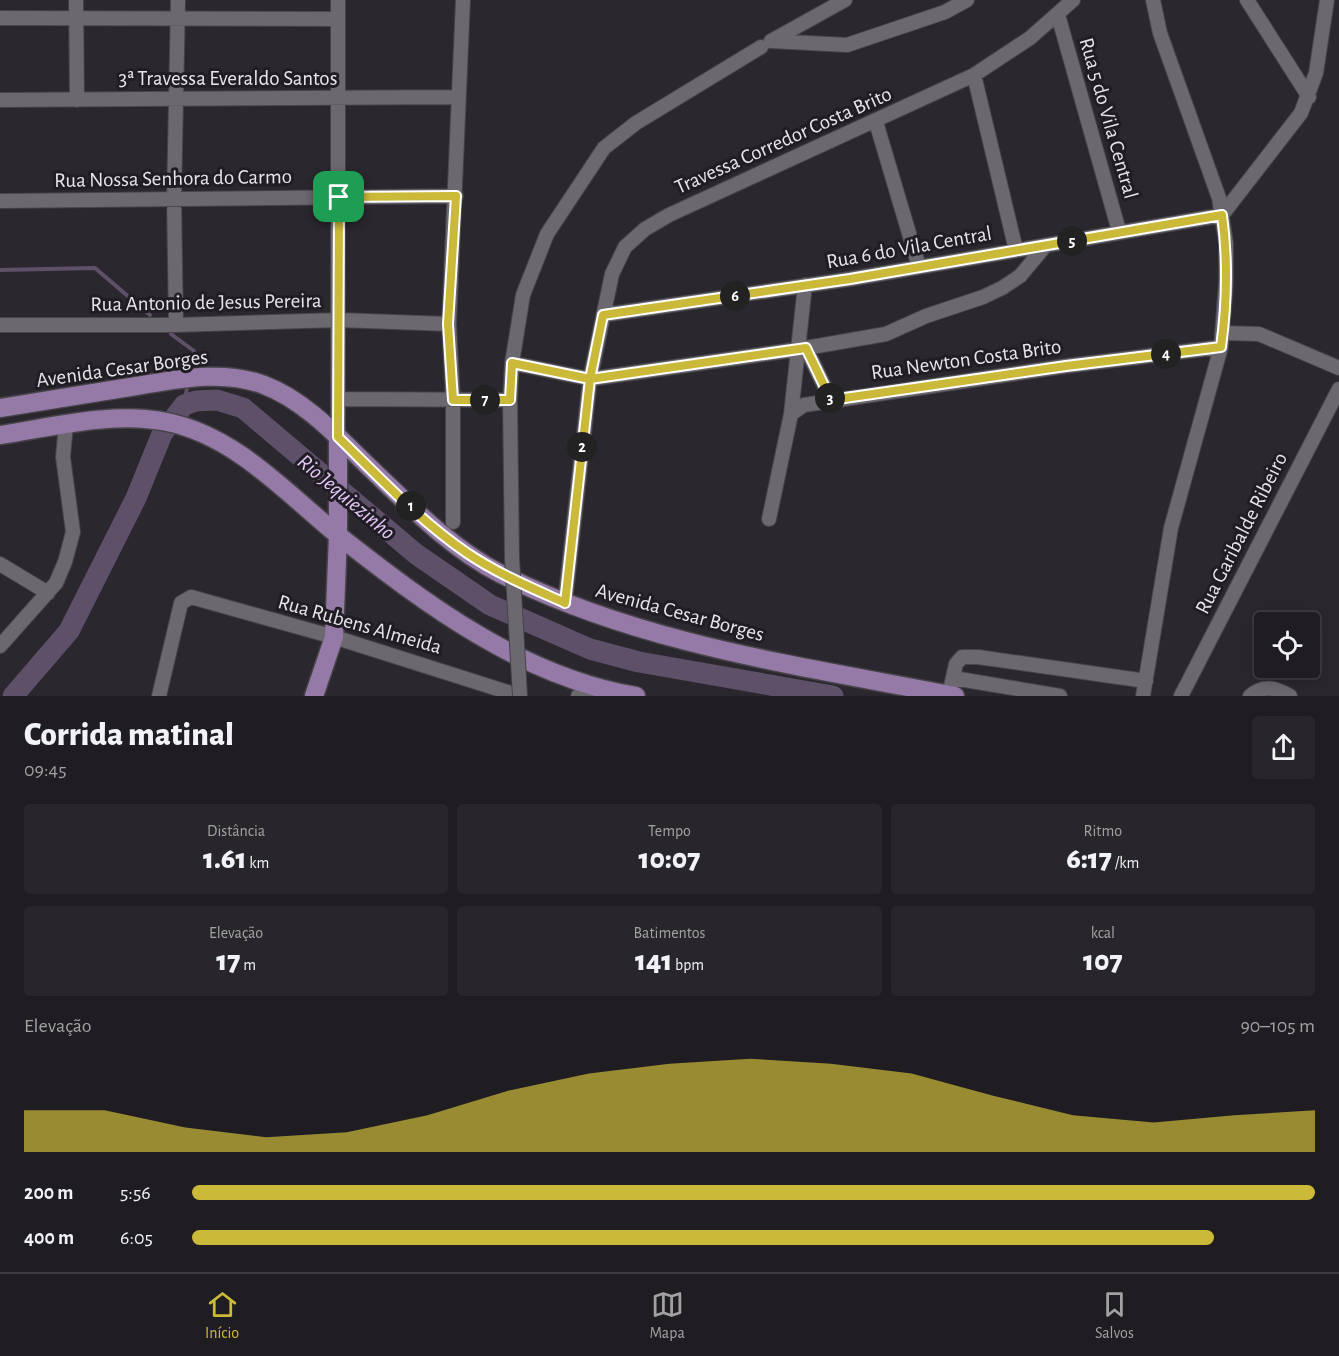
<!DOCTYPE html>
<html lang="pt">
<head>
<meta charset="utf-8">
<style>
	body { margin:0; font-family:"Alegreya Sans",sans-serif; background:#28262a; color:#f1f3f6; height:100vh; display:flex; flex-direction:column; font-size:22px; white-space:nowrap }
	* { box-sizing:border-box; margin:0 }
	p { font-size:20px; color:#a2a2a5 }
	.icon { flex:none; width:33px; height:33px; fill:none; stroke:currentColor; stroke-width:2; stroke-linecap:round; stroke-linejoin:round }
	.map { position:relative; height:696px; overflow:hidden }
	.panel { display:flex; flex-direction:column; background:#201d22; flex:1 }
	.panel>* { flex:none }
	.buttons { position:absolute; left:1254px; top:612px; display:grid; gap:12px }
	.buttons a { display:grid; place-items:center; width:66px; height:66px; border-radius:6px; background:#201d22; box-shadow:0 3px 15px #0003,0 0 0 2px #3d3b40; font-size:30px }
	.pin { position:absolute; display:grid; place-items:center; width:51px; height:51px; color:#fff; margin:-26px; border-radius:12px; box-shadow:0 3px 9px #0006 }
	.km { position:absolute; width:30px; height:30px; margin:-15px; border-radius:50%; background:#222; color:#fff; font-size:16px; line-height:30px; text-align:center }
	.round { display:grid; place-items:center; flex:none; width:63px; height:63px; border-radius:6px; background:#28262a }
	.overview { display:flex; align-items:center; justify-content:space-between; height:102px; padding:0 24px }
	h1 { font-size:33px; font-weight:800; line-height:45px }
	.metrics { display:grid; grid-template-columns:repeat(3,1fr); gap:9px; height:102px; padding:6px 24px }
	.metrics div { display:grid; align-content:center; border-radius:6px; background:#28262a; text-align:center }
	.metrics b { font-size:30px; font-weight:800 }
	.metrics small { font-size:16px; font-weight:400 }
	.metrics p { font-size:16px }
	.chart { height:168px; padding:12px 24px }
	.chart p { display:flex; justify-content:space-between }
	.chart svg { width:100%; height:108px; margin-top:6px; fill:#cbba39; opacity:.7 }
	ul { padding:0 24px; list-style:none; font-size:20px }
	li { display:grid; grid-template-columns:96px 72px 1fr; align-items:center; height:45px }
	li i { height:15px; border-radius:8px; background:#cbba39 }
	.dock { display:flex; justify-content:space-around; align-items:center; height:84px; border-top:2px solid #3d3b40; background:#201d22; font-size:16px; color:#a2a2a5 }
	.dock a { display:grid; justify-items:center; gap:3px }
	.dock .current { color:#cbba39 }
	.map>svg:first-child { display:block }
	.lines { fill:none; stroke-linecap:round; stroke-linejoin:round }
	.stream { stroke:#5f5069; stroke-width:4 }
	.river { stroke:#5f5069; stroke-width:21 }
	.minor-casing { stroke:#464349; stroke-width:16 }
	.major-casing { stroke:#464349; stroke-width:21 }
	.minor { stroke:#6c6870; stroke-width:14 }
	.major { stroke:#9579a7; stroke-width:18 }
	.minor-bridge-casing { stroke:#464349; stroke-width:16; stroke-linecap:butt }
	.minor-bridge { stroke:#6c6870; stroke-width:14 }
	.route-casing { stroke:#fff; stroke-width:12 }
	.route { stroke:#cbba39; stroke-width:8 }
	.labels { text-anchor:middle; stroke-width:6; stroke-linejoin:round; paint-order:stroke }
	.street-label { font-size:21px; fill:#e8e5ea; stroke:#211d24 }
	.water-label { font-size:22px; font-style:italic; fill:#e5c8f9; stroke:#211d24 }
</style>
</head>
<body>
<div class="map">
<svg width="1339" height="696" viewBox="0 0 1339 696">
	<rect width="100%" height="100%" fill="#2b272e"/>
	<g class="lines">
		<path class="stream" d="M0 270 95 268 150 315
			M171 334 194 351 190 372
			M184 405 188 382"/>
		<path class="river" d="M13 696 69 631 136 498 162 434 184 405 196 401 217 400 243 408 416 554 490 605 590 649 639 662 833 696"/>
		<g class="minor-casing">
			<path id="minor" d="M76 0 77 100
				M1247 0 1309 97
				M1058 15 1119 231
				M0 18 338 19
				M771 41 847 45 945 12 967 0
				M771 41 845 0
				M974 75 1016 250
				M0 100 457 97
				M876 122 919 267
				M0 201 456 196
				M603 315 850 279 1222 215 1301 113 1316 73 1327 0
				M0 325H176L339 320 449 324
				M176 325 174 199 178 0
				M1223 333 1259 334 1339 368
				M806 348 831 400
				M512 363 590 379 800 349 886 334 926 316 983 297 1002 288 1020 276 1046 245
				M338 399 510 400
				M791 414 805 285
				M338 437V0
				M769 519 791 414 804 405 1066 366 1221 347
				M453 522V400L449 324 463 0
				M512 558 510 400 512 363 523 295 547 234 604 148 636 123 761 47
				M0 564 48 593
				M565 602 590 379 612 274 625 247 645 229 669 215 974 75 1030 38 1073 0
				M0 646 56 583 65 562 73 532 63 457 66 424
				M953 678 1060 696
				M949 695 956 664 962 657H978L1146 681
				M159 696 181 603 191 597 334 637 520 696
				M578 696 606 692
				M1143 696 1171 528 1221 347 1226 283V243L1219 198 1160 33 1153 0
				M1181 696 1339 389
				M1250 696C1264 684 1276 688 1290 696"/>
		</g>
		<g class="major-casing">
			<path id="major" d="M0 408C41 401 83 395 124 388 170 381 220 368 264 385 304 400 337 436 367 465 408 504 450 548 501 574 643 645 802 666 955 696
				M0 435C53 427 113 411 167 422 236 436 286 493 339 536 427 605 523 677 636 696
				M314 696 334 637 338 535V437"/>
		</g>
		<use href="#minor" class="minor"/>
		<use href="#major" class="major"/>
		<g class="minor-bridge-casing">
			<path id="minor-bridge" d="M512 558 520 696"/>
		</g>
		<use href="#minor-bridge" class="minor-bridge"/>
	</g>
	<g class="lines">
		<g class="route-casing">
			<path id="route" d="M339 197 338 437C379 477 420 521 467 553 498 574 532 588 565 603L590 379 806 348 831 400 1066 366 1221 347C1227 303 1228 259 1222 215L850 279 603 315 590 379 512 363 510 400H453L448 324 456 196 339 197"/>
		</g>
		<use href="#route" class="route"/>
	</g>
	<g class="labels">
		<g class="street-label">
			<text x="228" y="85">3ª Travessa Everaldo Santos</text>
			<text transform="translate(1109 118) rotate(74)" y="7">Rua 5 do Vila Central</text>
			<text transform="translate(783 140) rotate(-24)" y="7">Travessa Corredor Costa Brito</text>
			<text transform="translate(173 178) rotate(-1)" y="7">Rua Nossa Senhora do Carmo</text>
			<text transform="translate(909 247) rotate(-10)" y="7">Rua 6 do Vila Central</text>
			<text transform="translate(206 302) rotate(-1)" y="7">Rua Antonio de Jesus Pereira</text>
			<text transform="translate(966 359) rotate(-8)" y="7">Rua Newton Costa Brito</text>
			<text transform="translate(122 368) rotate(-8)" y="7">Avenida Cesar Borges</text>
			<text transform="translate(1241 533) rotate(-63)" y="7">Rua Garibalde Ribeiro</text>
			<text transform="translate(680 612) rotate(15)" y="7">Avenida Cesar Borges</text>
			<text transform="translate(360 624) rotate(16)" y="7">Rua Rubens Almeida</text>
		</g>
		<g class="water-label">
			<text transform="translate(347 496) rotate(40)" y="8">Rio Jequiezinho</text>
		</g>
	</g>
</svg>
<div class="buttons">
<a><svg class="icon" aria-label="locate" viewBox="0 0 24 24"><circle cx="12" cy="12" r="6"/><path d="M12 2v4M12 18v4M2 12h4M18 12h4"/></svg></a>
</div>
<div class="pin" style="left:339px;top:197px;background:#1e9e55"><svg class="icon" aria-label="arrive" viewBox="0 0 24 24"><path d="M6 21V4h12l-3 4 3 4H6"/></svg></div>
<b class="km" style="left:411px;top:506px">1</b>
<b class="km" style="left:582px;top:447px">2</b>
<b class="km" style="left:830px;top:398px">3</b>
<b class="km" style="left:1166px;top:354px">4</b>
<b class="km" style="left:1072px;top:241px">5</b>
<b class="km" style="left:735px;top:296px">6</b>
<b class="km" style="left:485px;top:400px">7</b>
</div>
<section class="panel">
<div class="overview"><div><h1>Corrida matinal</h1><p>09:45</p></div><a class="round"><svg class="icon" aria-label="share" viewBox="0 0 24 24"><path d="M12 15V3M7 8l5-5 5 5M5 13v7h14v-7"/></svg></a></div>
<div class="metrics">
<div><p>Distância</p><b>1.61<small> km</small></b></div>
<div><p>Tempo</p><b>10:07</b></div>
<div><p>Ritmo</p><b>6:17<small> /km</small></b></div>
</div>
<div class="metrics">
<div><p>Elevação</p><b>17<small> m</small></b></div>
<div><p>Batimentos</p><b>141<small> bpm</small></b></div>
<div><p>kcal</p><b>107</b></div>
</div>
<div class="chart"><p><span>Elevação</span>90–105 m</p>
<svg viewBox="0 0 160 44" preserveAspectRatio="none"><path d="M0 44V27L10 27L20 34L30 38L40 36L50 29L60 19L70 12L80 8L90 6L100 8L110 12L120 21L130 29L140 32L150 29L160 27V44z"/></svg>
</div>
<ul>
<li><b>200 m</b>5:56<i style="width:100%"></i></li>
<li><b>400 m</b>6:05<i style="width:91%"></i></li>
</ul>
</section>
<nav class="dock">
<a class="current"><svg class="icon" aria-label="home" viewBox="0 0 24 24"><path d="M3 11l9-7 9 7M6 9v11h12V9"/></svg>Início</a>
<a><svg class="icon" aria-label="map" viewBox="0 0 24 24"><path d="M3 6l6-2 6 2 6-2v14l-6 2-6-2-6 2zM9 4v14M15 6v14"/></svg>Mapa</a>
<a><svg class="icon" aria-label="saved" viewBox="0 0 24 24"><path d="M7 4h10v16l-5-4-5 4z"/></svg>Salvos</a>
</nav>
</body>
</html>
